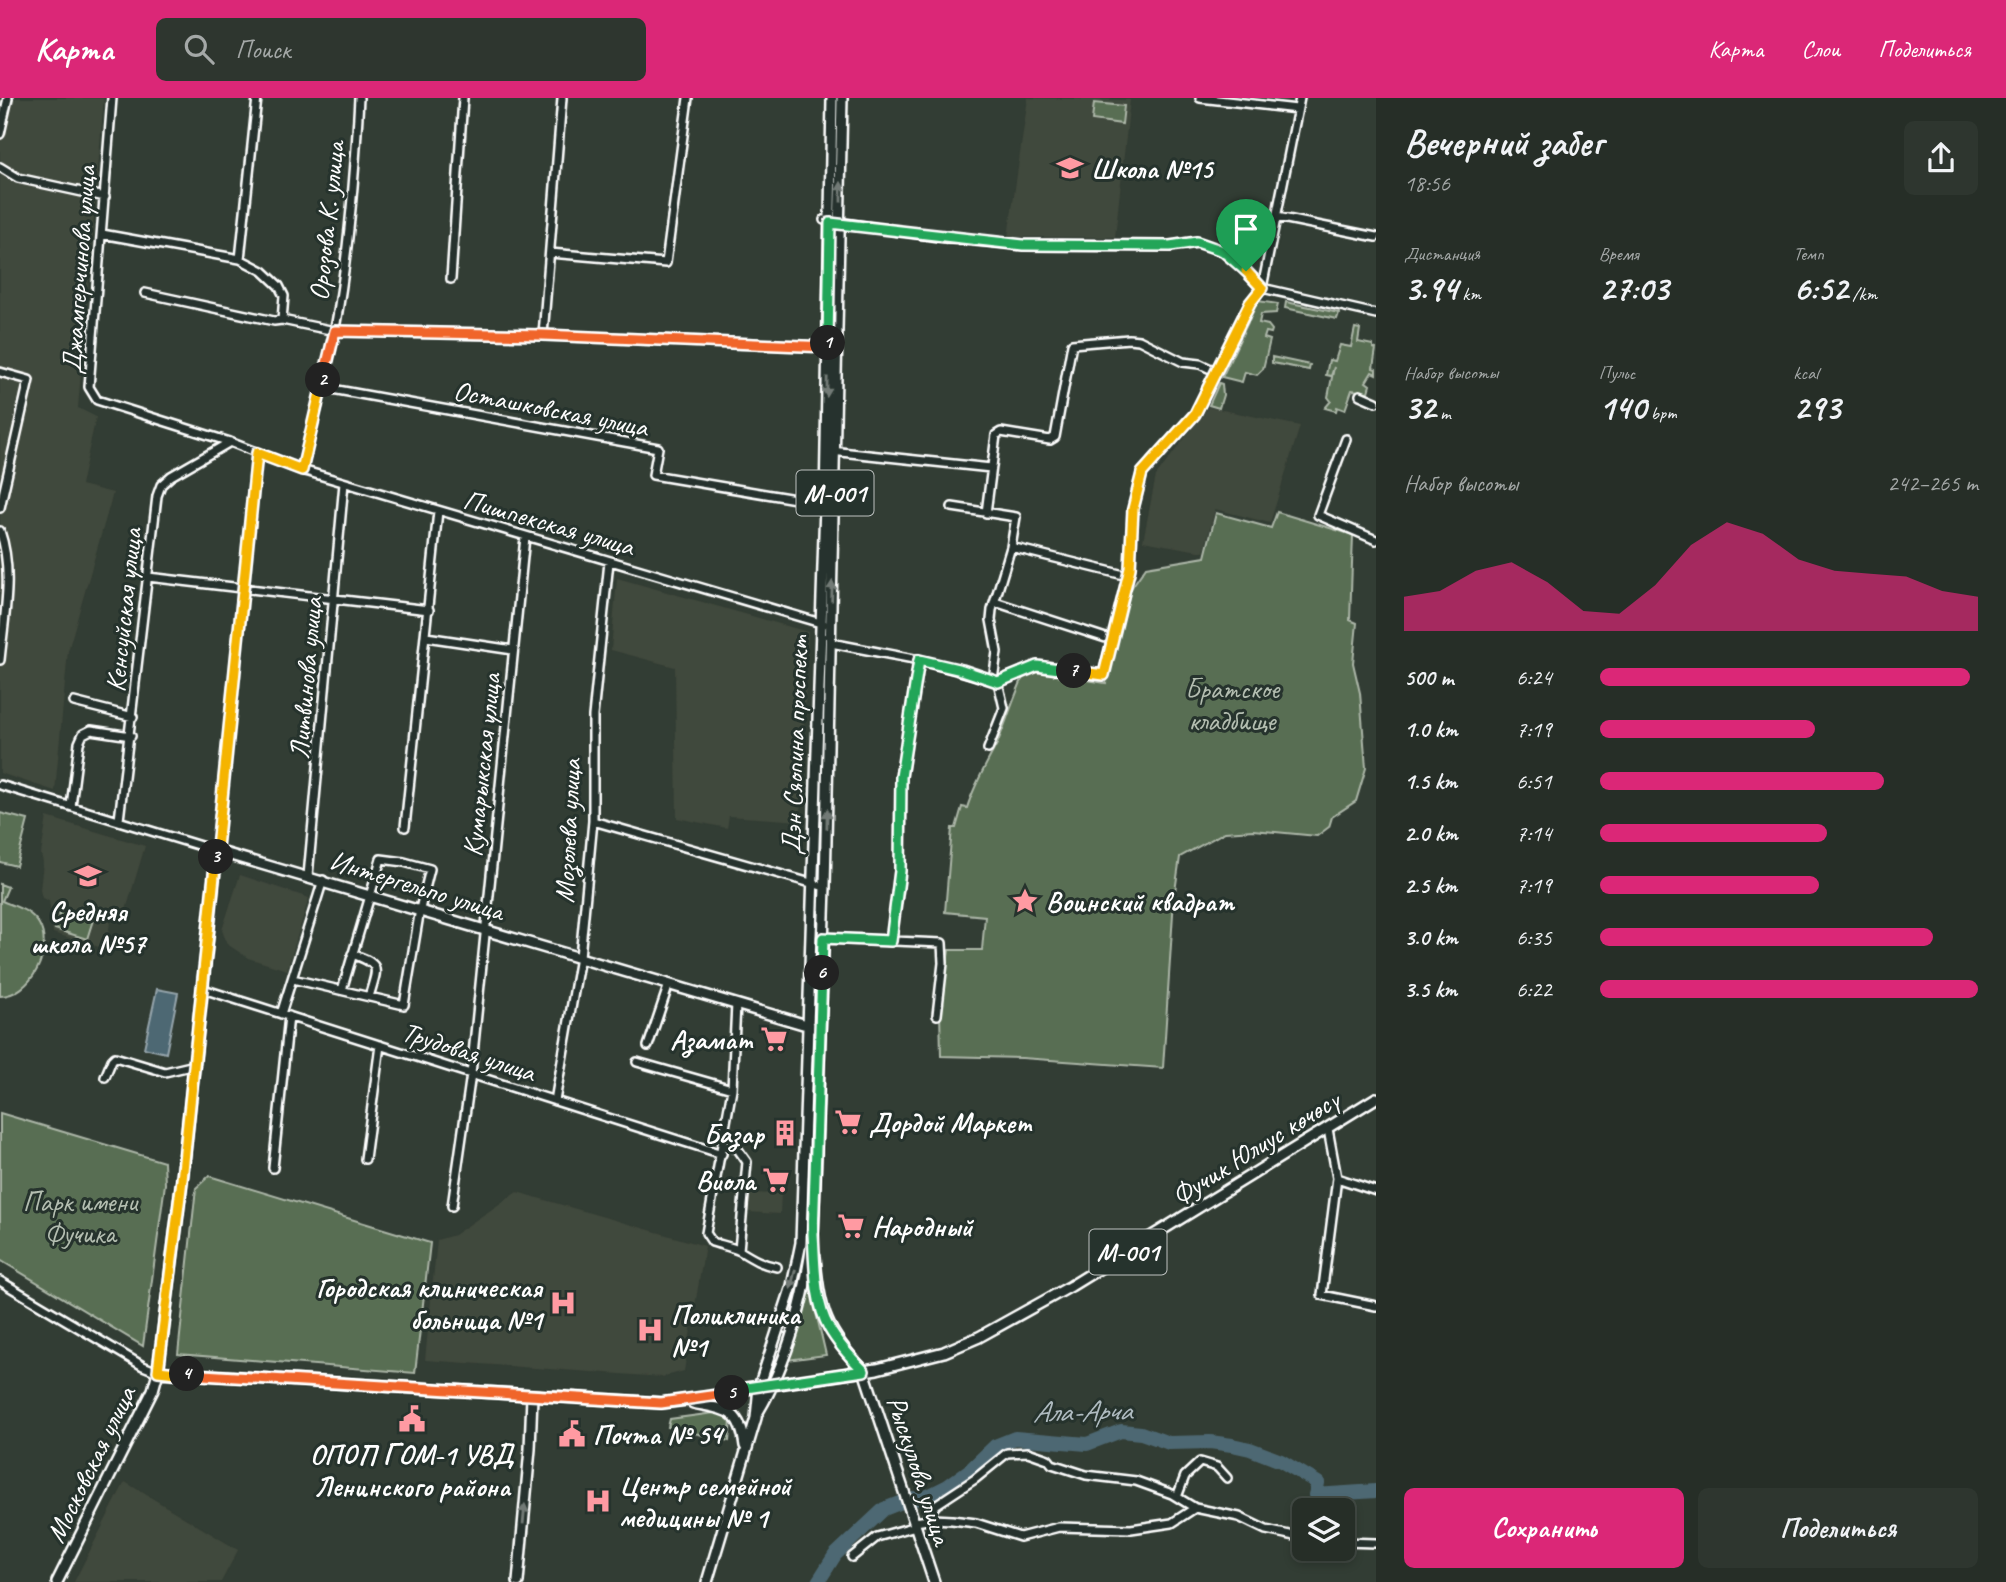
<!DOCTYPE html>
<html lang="ru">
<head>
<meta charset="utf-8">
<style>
	body { margin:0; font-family:Caveat,sans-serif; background:#2e362f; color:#f1f3f6; height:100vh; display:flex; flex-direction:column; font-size:26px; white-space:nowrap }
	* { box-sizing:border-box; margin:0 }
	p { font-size:23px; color:#a4a8a7 }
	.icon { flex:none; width:38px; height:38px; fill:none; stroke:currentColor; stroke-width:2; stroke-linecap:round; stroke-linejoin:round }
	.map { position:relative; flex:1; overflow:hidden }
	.sheet { display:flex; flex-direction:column; background:#262e27; width:630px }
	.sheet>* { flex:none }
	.controls { position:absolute; left:1292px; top:1400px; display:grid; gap:14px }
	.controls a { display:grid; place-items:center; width:63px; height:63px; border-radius:10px; background:#262e27; box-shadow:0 4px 10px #0003,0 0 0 2px #424a44; font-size:35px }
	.pin { position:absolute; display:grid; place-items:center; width:60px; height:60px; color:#fff; margin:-72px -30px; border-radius:50% 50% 50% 0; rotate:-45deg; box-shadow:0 0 7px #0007 }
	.pin .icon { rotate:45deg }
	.km { position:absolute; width:35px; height:35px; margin:-18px; border-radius:50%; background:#222; color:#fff; font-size:19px; line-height:35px; text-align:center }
	.round { display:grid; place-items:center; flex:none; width:74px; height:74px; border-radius:10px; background:#2e362f }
	.headline { display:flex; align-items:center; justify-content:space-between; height:119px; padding:0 28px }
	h1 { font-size:38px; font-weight:800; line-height:52px }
	.figures { display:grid; grid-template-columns:repeat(3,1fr); gap:10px; height:119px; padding:7px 28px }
	.figures div { display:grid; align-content:center }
	.figures b { font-size:35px; font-weight:800 }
	.figures small { font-size:19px; font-weight:400 }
	.figures p { font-size:19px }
	.chart { height:196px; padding:14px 28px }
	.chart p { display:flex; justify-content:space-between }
	.chart svg { width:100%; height:126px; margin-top:7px; fill:#db2777; opacity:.7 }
	.action { display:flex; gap:14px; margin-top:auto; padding:14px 28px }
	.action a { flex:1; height:80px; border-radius:10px; background:#db2777; color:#fff; font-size:28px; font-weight:800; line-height:80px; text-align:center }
	.action a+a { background:#2e362f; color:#f1f3f6 }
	ul { padding:0 28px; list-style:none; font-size:23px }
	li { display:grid; grid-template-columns:112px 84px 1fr; align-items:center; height:52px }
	li i { height:18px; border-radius:9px; background:#db2777 }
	header { display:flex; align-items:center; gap:42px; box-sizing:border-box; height:98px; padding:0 35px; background:#db2777; color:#fff }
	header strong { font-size:33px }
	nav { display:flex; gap:38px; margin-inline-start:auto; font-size:24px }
	.search { width:490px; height:63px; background:#2e362f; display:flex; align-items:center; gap:18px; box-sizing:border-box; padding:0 24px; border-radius:10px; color:#a4a8a7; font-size:26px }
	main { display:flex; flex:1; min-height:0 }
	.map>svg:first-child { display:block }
	.built { fill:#41483c }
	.green { fill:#586e52; stroke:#acb6a8; stroke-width:2 }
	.water { fill:#4e6873; stroke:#95a4ab; stroke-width:2 }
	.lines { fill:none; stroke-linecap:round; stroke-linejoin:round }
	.river { stroke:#4e6873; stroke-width:14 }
	.minor-casing { stroke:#fff; stroke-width:12 }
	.major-casing { stroke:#fff; stroke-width:14 }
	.minor { stroke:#26332d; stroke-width:7 }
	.major { stroke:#26332d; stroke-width:9 }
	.oneway { fill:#727a76 }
	.split-1-casing { stroke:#fff; stroke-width:14 }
	.split-2-casing { stroke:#fff; stroke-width:14 }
	.split-3-casing { stroke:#fff; stroke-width:14 }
	.split-4-casing { stroke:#fff; stroke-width:14 }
	.split-5-casing { stroke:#fff; stroke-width:14 }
	.split-6-casing { stroke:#fff; stroke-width:14 }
	.split-7-casing { stroke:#fff; stroke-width:14 }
	.split-8-casing { stroke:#fff; stroke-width:14 }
	.split-1 { stroke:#22a559; stroke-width:9 }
	.split-2 { stroke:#f0652b; stroke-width:9 }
	.split-3 { stroke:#f5b400; stroke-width:9 }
	.split-4 { stroke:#f5b400; stroke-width:9 }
	.split-5 { stroke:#f0652b; stroke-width:9 }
	.split-6 { stroke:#22a559; stroke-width:9 }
	.split-7 { stroke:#22a559; stroke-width:9 }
	.split-8 { stroke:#f5b400; stroke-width:9 }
	.labels { text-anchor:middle; stroke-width:6; stroke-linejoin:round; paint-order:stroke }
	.shield { fill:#26332d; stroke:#bec2c0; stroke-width:2 }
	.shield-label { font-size:26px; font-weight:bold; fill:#fff }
	.poi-label { font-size:28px; font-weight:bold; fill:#fff; stroke:#26332d; text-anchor:start }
	.street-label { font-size:28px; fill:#fff; stroke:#26332d }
	.park-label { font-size:28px; fill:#b4beb1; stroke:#26332d }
	.water-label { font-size:30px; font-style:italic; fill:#afbbc0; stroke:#26332d }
</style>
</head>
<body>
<header>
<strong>Карта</strong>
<div class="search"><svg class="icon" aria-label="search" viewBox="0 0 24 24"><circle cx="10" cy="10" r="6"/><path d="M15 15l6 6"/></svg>Поиск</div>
<nav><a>Карта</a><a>Слои</a><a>Поделиться</a></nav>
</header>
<main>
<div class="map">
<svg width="1376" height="1484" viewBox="0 0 1376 1484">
	<rect width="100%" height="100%" fill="#323d34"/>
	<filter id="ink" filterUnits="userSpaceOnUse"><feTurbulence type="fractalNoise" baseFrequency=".0143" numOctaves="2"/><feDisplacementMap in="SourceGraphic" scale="14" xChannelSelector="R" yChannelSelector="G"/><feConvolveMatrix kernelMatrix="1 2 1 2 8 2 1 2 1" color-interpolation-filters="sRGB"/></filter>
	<g filter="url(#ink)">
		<path class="built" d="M0 0H104L78 310 96 319 81 387 113 395 68 553 55 693 0 675Z
			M1028 0 1130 2 1115 139H1008Z
			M1208 309 1300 328 1270 425 1215 411 1204 454 1143 443 1156 378Z
			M617 480 808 534 800 723 729 718 727 730 677 720 675 569 611 552Z
			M47 719 145 748 123 822 111 818 106 851 53 835 49 803 42 800 40 792 43 764 41 756Z
			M240 777 309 800 287 872 248 860 227 846 222 832Z
			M517 1094 705 1148 684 1273 662 1279 425 1262 437 1142 454 1137Z
			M749 1095 781 1096 780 1116 748 1114Z
			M125 1384 238 1452 221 1484H74Z"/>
		<path class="green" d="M1094 5 1124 8 1122 26 1092 22Z
			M1258 203 1278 206 1276 215 1261 216 1259 225 1268 227 1272 232 1271 235 1266 234 1264 240 1270 242 1263 271 1257 277 1245 274 1242 284 1222 279Z
			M1286 204 1339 215 1337 221 1285 210Z
			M1355 230 1360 231 1358 244 1373 247V250L1376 251 1373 270 1376 271V276L1372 274 1366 284 1370 287 1368 294 1352 292 1345 312 1337 309 1336 313 1325 310 1331 303 1328 299 1334 269 1331 278 1326 277 1329 262 1335 263 1340 247 1351 249Z
			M1272 259 1310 267 1309 272 1272 265Z
			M1219 285 1222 286 1223 297 1219 310 1209 307Z
			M1277 414 1353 437 1350 522 1357 525 1353 565 1360 595 1366 670 1356 703 1332 719 1329 729 1317 738 1253 732 1225 734 1180 759 1174 800 1163 970 1022 960 941 958 940 912 949 852H982L985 818 945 814 952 730H956L962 709 967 710C974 687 986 667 997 646 1007 623 1014 598 1025 575L1032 573 1106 585 1129 493 1146 469 1205 459 1216 415 1271 430Z
			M0 715 28 722 16 768 0 764Z
			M0 786 8 789 2 803C16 809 31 812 39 826 54 852 31 898 0 898Z
			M61 812 93 822 87 841 55 831Z
			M0 1015 164 1064 165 1086 143 1248 0 1162Z
			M209 1078 430 1145 415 1275 178 1256 196 1090Z
			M811 1193 826 1257 787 1262 809 1195Z
			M721 1314 731 1323 729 1343 668 1329 670 1321Z"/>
		<path class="water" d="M157 891 178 895 166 955 144 950Z"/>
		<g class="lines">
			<path class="river" d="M818 1484 835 1457 884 1411 912 1400 922 1401 948 1388 970 1372 995 1348 1015 1340 1087 1346 1121 1333 1141 1335 1169 1345 1210 1344 1232 1347 1250 1351 1281 1363 1318 1385 1315 1397 1376 1393"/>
			<g class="minor-casing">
				<path id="minor" d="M112 0 89 289 97 302 230 344 302 372 824 526
					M1200 0 1297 11
					M0 36 8 0
					M0 69 18 80 105 99
					M1277 119 1376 139
					M824 122 952 141 1022 147 1170 148 1197 144 1223 153 1237 164 1262 190
					M102 136 240 161 263 173 279 188 284 198 282 222 335 233 543 237 828 249
					M550 155 666 165 688 0
					M240 161 257 0
					M451 181 463 0
					M1262 190 1376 216
					M145 195 274 223 282 222
					M543 237 562 0
					M0 274 29 282 0 410
					M321 289 658 350 653 377 825 406
					M1360 297 1376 304
					M1346 341 1318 417 1376 442
					M831 353 991 370
					M302 372C313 325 326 278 335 231 349 154 355 77 359 0
					M986 415 996 337 1001 334 1050 342 1055 339 1072 246 1129 241 1139 242 1183 264 1200 266 1215 273
					M0 433C14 473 4 520 0 562
					M1011 449 1128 478
					M148 479 429 512
					M995 504 1112 542
					M426 539 513 552
					M831 545 919 562 993 582 997 554 991 522 992 512 1011 449 1016 419 952 409
					M993 582 998 584 1037 568 1103 577 1130 470 1133 410 1142 375 1195 316 1250 205 1262 190 1300 0
					M74 604 133 619
					M988 651 1004 610 998 584
					M0 687 217 753 257 355
					M71 708 79 645 83 636 91 632 131 638
					M119 722 157 398 161 387 171 378 230 344
					M593 723 825 789
					M405 729 438 413
					M308 778 344 385
					M823 840 942 845 943 865 937 917
					M891 843 900 773 901 679 919 562
					M352 856C383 867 377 870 369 899
					M297 882 404 907 420 811 430 771 404 764 381 761 342 892
					M203 891 722 1056
					M736 906 732 991 706 1135 712 1144C721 1147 732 1149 740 1153 753 1161 761 1166 777 1169
					M281 916 323 782
					M648 948 669 886
					M637 964 732 991
					M105 979 112 962 115 959 165 974 195 967
					M555 1003 580 859 593 723V618L609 464
					M1328 1031 1337 1080 1376 1093
					M723 1048 737 1050 747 1064 739 1152
					M365 1061 380 947
					M273 1070 289 918
					M1337 1080 1322 1197 1376 1208
					M452 1108 471 976 525 439
					M0 1183 143 1268 158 1274
					M1177 1399 1185 1378 1200 1364 1217 1369 1227 1380
					M927 1422 929 1415 937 1406 975 1381 1007 1355 1028 1354 1048 1361 1052 1366 1086 1377 1136 1383 1172 1396 1195 1410 1239 1419 1266 1432 1304 1440
					M915 1424 934 1421 952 1422 976 1425 1020 1439 1059 1429 1131 1431 1172 1425 1195 1410
					M1342 1444 1376 1445
					M852 1459 877 1439 916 1428"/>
			</g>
			<g class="major-casing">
				<path id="major" d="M815 1159C819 1212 826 1234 864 1273L934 1484
					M158 1274 661 1305 704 1300 746 1291 877 1271 944 1254 979 1239 1071 1188 1376 1000
					M693 1305C726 1312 740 1310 745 1348
					M758 1314C788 1264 807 1194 813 1136L825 789 842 0
					M57 1484 153 1292 158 1274 182 1082 217 753 820 931
					M518 1484 530 1351 532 1298
					M707 1484 756 1320 759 1289 792 1188 801 1145 825 406 832 0"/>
			</g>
			<use href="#minor" class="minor"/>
			<use href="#major" class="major"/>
		</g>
		<defs><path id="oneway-solid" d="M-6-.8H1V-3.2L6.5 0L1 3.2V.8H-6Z" transform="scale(1.75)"/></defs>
		<g class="oneway">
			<use href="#oneway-solid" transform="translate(841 94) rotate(-90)"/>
			<use href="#oneway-solid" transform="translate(827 289) rotate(91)"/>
			<use href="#oneway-solid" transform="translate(832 493) rotate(-88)"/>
			<use href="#oneway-solid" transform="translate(827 721) rotate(-89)"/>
			<use href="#oneway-solid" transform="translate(793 1181) rotate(104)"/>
			<use href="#oneway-solid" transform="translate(524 1416) rotate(-85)"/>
		</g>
	</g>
	<g class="lines" filter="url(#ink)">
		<g class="split-1-casing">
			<path id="split-1" d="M828 245 830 125 1023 147 1170 148 1197 144 1223 153 1246 173"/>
		</g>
		<g class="split-2-casing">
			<path id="split-2" d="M323 282 335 233 543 237 828 249V245"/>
		</g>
		<g class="split-3-casing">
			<path id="split-3" d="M216 759 257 355 302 372 323 282"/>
		</g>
		<g class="split-4-casing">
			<path id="split-4" d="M187 1276 158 1273 182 1082 216 759"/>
		</g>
		<g class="split-5-casing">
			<path id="split-5" d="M187 1276 661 1305 732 1295"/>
		</g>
		<g class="split-6-casing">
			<path id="split-6" d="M732 1295 746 1290 864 1273C851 1260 838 1246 829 1230 814 1203 815 1166 813 1136L822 875"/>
		</g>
		<g class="split-7-casing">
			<path id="split-7" d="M822 875 823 840 891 843 900 773 901 679 919 562 962 572 998 584 1037 568 1074 573"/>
		</g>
		<g class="split-8-casing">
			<path id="split-8" d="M1074 573 1104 577 1130 470 1133 411 1142 375 1195 316 1250 205 1262 190 1246 173"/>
		</g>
		<use href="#split-1" class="split-1"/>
		<use href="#split-2" class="split-2"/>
		<use href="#split-3" class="split-3"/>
		<use href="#split-4" class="split-4"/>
		<use href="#split-5" class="split-5"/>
		<use href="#split-6" class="split-6"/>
		<use href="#split-7" class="split-7"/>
		<use href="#split-8" class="split-8"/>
	</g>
	<defs>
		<g id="school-bare" transform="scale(2.1)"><path d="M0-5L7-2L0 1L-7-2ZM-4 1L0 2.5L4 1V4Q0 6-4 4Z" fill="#ff9aa2" stroke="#26332d" stroke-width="2.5" paint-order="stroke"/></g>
		<g id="sight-bare" transform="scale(2.1)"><path d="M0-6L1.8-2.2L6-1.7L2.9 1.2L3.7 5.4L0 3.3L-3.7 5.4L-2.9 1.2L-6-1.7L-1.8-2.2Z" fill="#ff9aa2" stroke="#26332d" stroke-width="2.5" paint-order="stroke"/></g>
		<g id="supermarket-bare" transform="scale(2.1)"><path d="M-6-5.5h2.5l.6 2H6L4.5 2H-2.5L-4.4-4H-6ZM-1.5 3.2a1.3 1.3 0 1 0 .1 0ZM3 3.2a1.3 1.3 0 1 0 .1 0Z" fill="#ff9aa2" stroke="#26332d" stroke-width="2.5" paint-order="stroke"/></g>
		<g id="building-bare" transform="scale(2.1)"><path d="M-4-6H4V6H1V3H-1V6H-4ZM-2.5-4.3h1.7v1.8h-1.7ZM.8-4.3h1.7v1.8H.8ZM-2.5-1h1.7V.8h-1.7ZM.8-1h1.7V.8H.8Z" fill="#ff9aa2" stroke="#26332d" stroke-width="2.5" paint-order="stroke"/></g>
		<g id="hospital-bare" transform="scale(2.1)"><path d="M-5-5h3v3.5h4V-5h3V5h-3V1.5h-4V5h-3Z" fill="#ff9aa2" stroke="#26332d" stroke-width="2.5" paint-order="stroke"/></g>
		<g id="civic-bare" transform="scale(2.1)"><path d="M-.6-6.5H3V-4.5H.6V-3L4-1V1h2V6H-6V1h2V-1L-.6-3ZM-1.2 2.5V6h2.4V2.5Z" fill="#ff9aa2" stroke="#26332d" stroke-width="2.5" paint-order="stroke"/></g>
	</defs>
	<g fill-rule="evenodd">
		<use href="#school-bare" x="1070" y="70"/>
		<use href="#school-bare" x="88" y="778"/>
		<use href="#sight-bare" x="1025" y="803"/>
		<use href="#supermarket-bare" x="774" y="941"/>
		<use href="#supermarket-bare" x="848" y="1024"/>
		<use href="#building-bare" x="785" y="1035"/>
		<use href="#supermarket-bare" x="776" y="1082"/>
		<use href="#supermarket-bare" x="851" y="1128"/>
		<use href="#hospital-bare" x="563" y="1205"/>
		<use href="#hospital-bare" x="650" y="1232"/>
		<use href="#civic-bare" x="412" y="1321"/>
		<use href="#civic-bare" x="572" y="1336"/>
		<use href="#hospital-bare" x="598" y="1403"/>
	</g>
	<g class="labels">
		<g class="shield">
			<rect x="796.5" y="372.5" width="77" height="45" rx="5"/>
			<rect x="1089.5" y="1131.5" width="77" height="45" rx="5"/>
		</g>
		<g class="shield-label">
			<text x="835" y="404">M-001</text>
			<text x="1128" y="1163">М-001</text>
		</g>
		<g class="poi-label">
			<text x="1091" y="80">Школа №15</text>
			<text x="1046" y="813">Воинский квадрат</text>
			<text x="88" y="823" text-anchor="middle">Средняя<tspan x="88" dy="32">школа №57</tspan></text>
			<text x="753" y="951" text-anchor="end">Азамат</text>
			<text x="869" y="1034">Дордой Маркет</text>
			<text x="764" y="1045" text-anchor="end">Базар</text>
			<text x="755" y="1092" text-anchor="end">Виола</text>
			<text x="872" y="1138">Народный</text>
			<text x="542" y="1199" text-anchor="end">Городская клиническая<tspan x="542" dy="32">больница №1</tspan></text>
			<text x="671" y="1226">Поликлиника<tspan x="671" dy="32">№1</tspan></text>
			<text x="593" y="1346">Почта № 54</text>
			<text x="412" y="1366" text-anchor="middle">ОПОП ГОМ-1 УВД<tspan x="412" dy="32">Ленинского района</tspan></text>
			<text x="619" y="1397">Центр семейной<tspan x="619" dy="32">медицины № 1</tspan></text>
		</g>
		<g class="street-label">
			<text transform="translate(326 123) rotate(-84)" y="10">Орозова К. улица</text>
			<text transform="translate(78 172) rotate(-86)" y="10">Джамгерчинова улица</text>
			<text transform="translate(551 310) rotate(11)" y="10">Осташковская улица</text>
			<text transform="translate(549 424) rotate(16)" y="10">Пишпекская улица</text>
			<text transform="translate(123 512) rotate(-84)" y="10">Кенсуйская улица</text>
			<text transform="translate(305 580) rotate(-85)" y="10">Литвинова улица</text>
			<text transform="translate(794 647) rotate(-88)" y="10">Дэн Сяопина проспект</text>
			<text transform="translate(481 667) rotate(-84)" y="10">Кумарыкская улица</text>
			<text transform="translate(567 733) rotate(-87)" y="10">Мозолева улица</text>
			<text transform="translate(417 787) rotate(17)" y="10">Интергельпо улица</text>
			<text transform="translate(469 953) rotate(18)" y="10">Трудовая улица</text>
			<text transform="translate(1255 1049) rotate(-32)" y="10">Фучик Юлиус көчөсү</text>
			<text transform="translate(90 1366) rotate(-64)" y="10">Московская улица</text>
			<text transform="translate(920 1372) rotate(72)" y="10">Рыскулова улица</text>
		</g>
		<g class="park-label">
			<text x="1232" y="600">Братское<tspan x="1232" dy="32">кладбище</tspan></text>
			<text x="80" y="1113">Парк имени<tspan x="80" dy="32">Фучика</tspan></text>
		</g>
		<g class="water-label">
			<text transform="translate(1082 1313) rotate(-1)" y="10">Ала-Арча</text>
		</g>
	</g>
</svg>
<div class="controls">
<a><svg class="icon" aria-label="layers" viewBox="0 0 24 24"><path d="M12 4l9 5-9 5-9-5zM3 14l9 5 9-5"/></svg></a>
</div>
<div class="pin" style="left:1246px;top:173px;background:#1e9e55"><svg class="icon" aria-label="arrive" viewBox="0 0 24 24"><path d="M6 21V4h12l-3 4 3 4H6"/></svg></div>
<b class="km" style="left:828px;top:245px">1</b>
<b class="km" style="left:323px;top:282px">2</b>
<b class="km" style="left:216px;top:759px">3</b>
<b class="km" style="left:187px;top:1276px">4</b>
<b class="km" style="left:732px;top:1295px">5</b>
<b class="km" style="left:822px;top:875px">6</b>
<b class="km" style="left:1074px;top:573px">7</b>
</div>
<section class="sheet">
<div class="headline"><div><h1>Вечерний забег</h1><p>18:56</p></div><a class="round"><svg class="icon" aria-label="share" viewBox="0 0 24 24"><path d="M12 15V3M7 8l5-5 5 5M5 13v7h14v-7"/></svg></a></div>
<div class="figures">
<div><p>Дистанция</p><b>3.94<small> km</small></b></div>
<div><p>Время</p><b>27:03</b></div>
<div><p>Темп</p><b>6:52<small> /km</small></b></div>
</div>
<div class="figures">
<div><p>Набор высоты</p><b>32<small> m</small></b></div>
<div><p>Пульс</p><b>140<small> bpm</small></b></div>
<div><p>kcal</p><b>293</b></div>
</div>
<div class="chart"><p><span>Набор высоты</span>242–265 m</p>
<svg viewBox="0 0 160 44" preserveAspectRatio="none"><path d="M0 44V32L10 30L20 23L30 20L40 27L50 37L60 38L70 28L80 14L90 6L100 10L110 19L120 23L130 24L140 25L150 30L160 32V44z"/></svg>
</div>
<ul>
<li><b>500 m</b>6:24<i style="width:98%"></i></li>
<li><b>1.0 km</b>7:19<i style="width:57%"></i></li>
<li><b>1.5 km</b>6:51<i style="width:75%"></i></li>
<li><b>2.0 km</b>7:14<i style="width:60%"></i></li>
<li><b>2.5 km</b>7:19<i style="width:58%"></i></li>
<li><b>3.0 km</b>6:35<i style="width:88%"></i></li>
<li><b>3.5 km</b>6:22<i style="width:100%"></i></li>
</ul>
<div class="action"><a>Сохранить</a><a>Поделиться</a></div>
</section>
</main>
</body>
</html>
